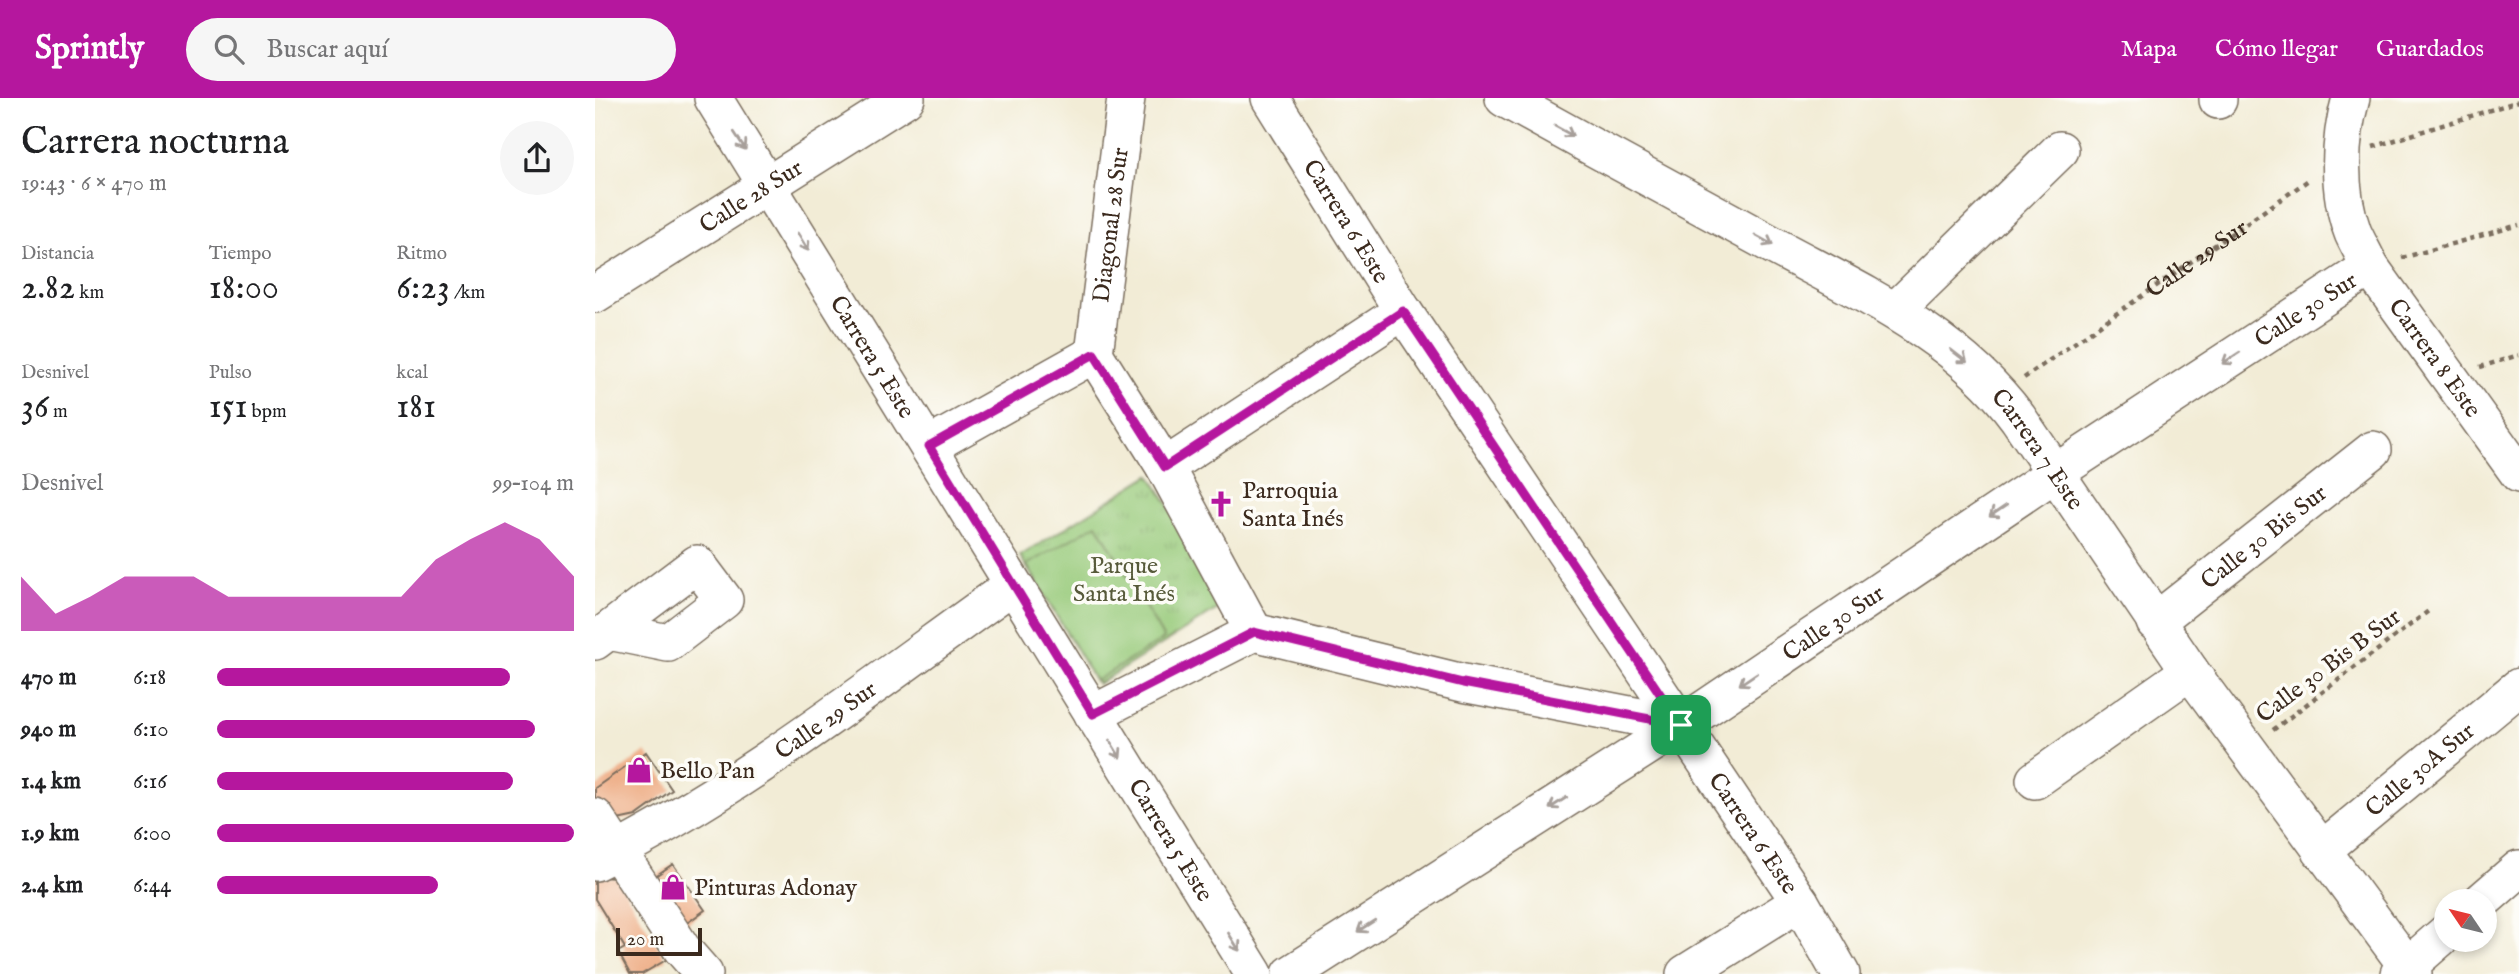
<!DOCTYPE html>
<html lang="es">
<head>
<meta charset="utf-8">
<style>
	body { margin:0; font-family:"IM FELL English",serif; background:#f6f6f6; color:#202124; height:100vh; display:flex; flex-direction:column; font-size:26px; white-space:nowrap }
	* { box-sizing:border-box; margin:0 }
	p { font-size:23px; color:#757577 }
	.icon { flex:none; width:38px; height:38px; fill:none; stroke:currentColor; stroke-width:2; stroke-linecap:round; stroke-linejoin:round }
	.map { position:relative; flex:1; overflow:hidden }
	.drawer { display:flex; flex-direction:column; background:#fff; width:595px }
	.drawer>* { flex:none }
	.needle { width:46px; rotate:305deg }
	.controls { position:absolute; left:1839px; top:791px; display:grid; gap:14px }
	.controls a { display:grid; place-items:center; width:63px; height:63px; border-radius:50%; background:#fff; box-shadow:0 4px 10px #0003; font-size:35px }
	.scale { position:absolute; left:21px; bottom:18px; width:86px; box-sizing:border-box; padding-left:7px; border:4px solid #3b2a1e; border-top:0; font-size:19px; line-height:24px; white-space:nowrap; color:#3b2a1e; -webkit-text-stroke:5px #fdfcf7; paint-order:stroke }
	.pin { position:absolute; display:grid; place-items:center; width:60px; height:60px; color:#fff; margin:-30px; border-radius:14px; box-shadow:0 4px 10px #0006 }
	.round { display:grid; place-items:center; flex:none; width:74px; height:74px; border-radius:37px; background:#f6f6f6 }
	.overview { display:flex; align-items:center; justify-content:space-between; height:119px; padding:0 21px }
	h1 { font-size:38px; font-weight:600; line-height:52px }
	.stats { display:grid; grid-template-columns:repeat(3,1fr); gap:10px; height:119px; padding:7px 21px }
	.stats div { display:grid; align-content:center }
	.stats b { font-size:35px; font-weight:600 }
	.stats small { font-size:19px; font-weight:400 }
	.stats p { font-size:19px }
	.chart { height:196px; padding:14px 21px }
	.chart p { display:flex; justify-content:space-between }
	.chart svg { width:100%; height:126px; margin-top:7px; fill:#b5179e; opacity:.7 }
	ul { padding:0 21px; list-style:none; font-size:23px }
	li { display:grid; grid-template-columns:112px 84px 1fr; align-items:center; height:52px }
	li i { height:18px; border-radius:9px; background:#b5179e }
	header { display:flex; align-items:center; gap:42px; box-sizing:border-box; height:98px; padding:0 35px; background:#b5179e; color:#fff }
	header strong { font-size:33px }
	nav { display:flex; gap:38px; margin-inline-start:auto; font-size:24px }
	.search { width:490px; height:63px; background:#f6f6f6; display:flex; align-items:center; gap:18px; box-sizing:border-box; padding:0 24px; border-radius:38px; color:#757577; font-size:26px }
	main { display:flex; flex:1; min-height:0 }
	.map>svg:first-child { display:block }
	.grass { fill:url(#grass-tufts); stroke:#6a7a4c; stroke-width:2 }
	.pitch { fill:#99cb7b; stroke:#6a7a4c; stroke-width:2 }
	.building { fill:#efb28d }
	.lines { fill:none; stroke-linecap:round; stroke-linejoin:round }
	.minor-casing { stroke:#7b6e5e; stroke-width:40 }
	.path { stroke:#7b6e5e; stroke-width:4.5; stroke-dasharray:5 5; stroke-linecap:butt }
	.minor { stroke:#fff; stroke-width:37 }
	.oneway { stroke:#a79f9a }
	.route-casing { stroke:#fff; stroke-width:14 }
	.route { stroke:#b5179e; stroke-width:9 }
	.labels { text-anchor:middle; stroke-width:7; stroke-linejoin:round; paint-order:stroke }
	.street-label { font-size:24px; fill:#3b2a1e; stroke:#fdfcf7 }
	.poi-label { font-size:24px; fill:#3b2a1e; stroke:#fdfcf7; text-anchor:start }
	.park-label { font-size:24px; fill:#575a3a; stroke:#fdfcf7 }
</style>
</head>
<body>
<header>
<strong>Sprintly</strong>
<div class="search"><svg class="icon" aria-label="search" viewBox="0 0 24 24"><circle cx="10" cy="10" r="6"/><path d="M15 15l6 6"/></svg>Buscar aquí</div>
<nav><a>Mapa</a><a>Cómo llegar</a><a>Guardados</a></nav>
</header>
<main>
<section class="drawer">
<div class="overview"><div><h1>Carrera nocturna</h1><p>19:43 · 6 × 470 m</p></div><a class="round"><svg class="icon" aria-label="share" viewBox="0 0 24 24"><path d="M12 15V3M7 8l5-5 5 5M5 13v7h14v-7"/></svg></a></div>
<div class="stats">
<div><p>Distancia</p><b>2.82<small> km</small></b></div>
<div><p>Tiempo</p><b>18:00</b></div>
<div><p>Ritmo</p><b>6:23<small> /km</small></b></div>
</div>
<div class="stats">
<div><p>Desnivel</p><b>36<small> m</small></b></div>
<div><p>Pulso</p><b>151<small> bpm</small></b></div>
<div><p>kcal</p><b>181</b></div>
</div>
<div class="chart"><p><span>Desnivel</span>99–104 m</p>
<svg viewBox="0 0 160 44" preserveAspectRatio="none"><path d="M0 44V25L10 38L20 32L30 25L40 25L50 25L60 32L70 32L80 32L90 32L100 32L110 32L120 19L130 12L140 6L150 12L160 25V44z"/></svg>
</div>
<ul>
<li><b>470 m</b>6:18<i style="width:82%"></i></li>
<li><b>940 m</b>6:10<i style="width:89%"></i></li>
<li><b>1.4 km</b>6:16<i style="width:83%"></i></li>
<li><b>1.9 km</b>6:00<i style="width:100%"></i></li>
<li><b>2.4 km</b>6:44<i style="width:62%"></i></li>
</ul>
</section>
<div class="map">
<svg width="1924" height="876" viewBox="0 0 1924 876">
	<defs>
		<pattern id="grass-tufts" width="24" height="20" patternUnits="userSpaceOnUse" patternTransform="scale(1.75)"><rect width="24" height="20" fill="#99cb7b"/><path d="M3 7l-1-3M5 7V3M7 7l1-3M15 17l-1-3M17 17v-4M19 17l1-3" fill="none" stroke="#85ae6a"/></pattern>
	</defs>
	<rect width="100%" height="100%" fill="#fdfcf7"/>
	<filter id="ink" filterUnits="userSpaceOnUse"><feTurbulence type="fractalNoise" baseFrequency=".0143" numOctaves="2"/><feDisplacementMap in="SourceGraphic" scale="14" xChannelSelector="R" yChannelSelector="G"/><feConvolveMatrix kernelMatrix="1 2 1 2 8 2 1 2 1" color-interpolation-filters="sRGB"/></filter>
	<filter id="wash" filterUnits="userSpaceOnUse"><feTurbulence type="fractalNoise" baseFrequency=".00686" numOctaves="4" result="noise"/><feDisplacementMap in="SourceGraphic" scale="28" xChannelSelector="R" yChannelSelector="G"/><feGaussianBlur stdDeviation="1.57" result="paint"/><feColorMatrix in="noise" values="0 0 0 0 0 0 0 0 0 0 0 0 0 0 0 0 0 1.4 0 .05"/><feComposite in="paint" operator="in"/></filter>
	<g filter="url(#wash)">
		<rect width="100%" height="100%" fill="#f2ecd6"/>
		<path class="grass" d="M555 377 634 504 503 586 425 458Z"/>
		<path class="pitch" d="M502 426 569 541 500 583 432 467Z"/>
		<g id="blocks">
			<path class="building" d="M51 654 77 692 41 718 18 723 0 704V690Z
				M78 766 110 812 89 827 56 781Z
				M4 779 22 780 71 862 47 876H35L23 854 30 850 0 801V781Z"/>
		</g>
	</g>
	<g filter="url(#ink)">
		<use href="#blocks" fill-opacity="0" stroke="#7b6e5e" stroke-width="2"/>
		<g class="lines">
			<g class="minor-casing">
				<g id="minor">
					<path id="s2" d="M118 0 659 876"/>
					<path id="s3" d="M675 0 808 213 1205 804 1246 876"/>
					<path id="s4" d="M909 0C997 49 1086 97 1174 145 1264 194 1361 236 1423 320L1595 573 1818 876"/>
					<path id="s5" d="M1756 0C1744 42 1742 93 1758 135 1763 146 1770 158 1775 169L1924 376"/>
					<path d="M1623 2V0"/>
					<path id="s6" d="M0 196 311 0"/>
					<path d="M1300 213 1465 52"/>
					<path d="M499 256 570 369 659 534"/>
					<path id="s7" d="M499 256 531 0"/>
					<path d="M334 348 499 256"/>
					<path d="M570 369 808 213"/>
					<path id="s8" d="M1560 524 1778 352"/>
					<path d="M659 534 868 585 1086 627"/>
					<path d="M0 543 102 466 129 502 73 545 14 533"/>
					<path d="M498 616 659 534"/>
					<path d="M1440 682 1595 573"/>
					<path d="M0 719 87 851 109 876"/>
					<path id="s9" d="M1726 753 1924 589"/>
					<path id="s10" d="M0 764C147 691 284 582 418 487"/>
					<path d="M1887 803 1924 771"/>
					<path id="s11" d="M696 876 1086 627 1460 375 1775 169"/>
					<path d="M1090 876 1205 804"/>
					<path d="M1804 876 1852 834"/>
				</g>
			</g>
			<g class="path">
				<path d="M1778 49 1924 3"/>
				<path d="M1807 160 1924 127"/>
				<path d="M1885 269 1924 257"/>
				<path id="s1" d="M1429 280 1715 81"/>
				<path d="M1678 632 1836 511"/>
			</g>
			<use href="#minor" class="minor"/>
		</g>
		<defs><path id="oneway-shaft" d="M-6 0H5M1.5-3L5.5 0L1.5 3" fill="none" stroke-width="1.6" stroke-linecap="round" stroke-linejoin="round" transform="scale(1.75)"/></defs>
		<g class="oneway">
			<use href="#oneway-shaft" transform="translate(969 33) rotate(29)"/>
			<use href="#oneway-shaft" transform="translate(145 43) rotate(57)"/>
			<use href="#oneway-shaft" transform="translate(1169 142) rotate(29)"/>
			<use href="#oneway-shaft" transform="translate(208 144) rotate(58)"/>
			<use href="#oneway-shaft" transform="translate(1364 258) rotate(38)"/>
			<use href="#oneway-shaft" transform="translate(1636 260) rotate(147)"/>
			<use href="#oneway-shaft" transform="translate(1403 413) rotate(146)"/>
			<use href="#oneway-shaft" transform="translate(1153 581) rotate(146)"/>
			<use href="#oneway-shaft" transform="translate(520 651) rotate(58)"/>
			<use href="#oneway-shaft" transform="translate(963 705) rotate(147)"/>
			<use href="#oneway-shaft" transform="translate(771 828) rotate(147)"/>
			<use href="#oneway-shaft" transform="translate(639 844) rotate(58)"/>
		</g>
	</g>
	<g class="lines" filter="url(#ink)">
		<g class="route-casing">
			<path id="route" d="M808 213 1086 627 868 585 659 534 498 616 334 348 499 256 570 369Z"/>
		</g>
		<use href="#route" class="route"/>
	</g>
	<defs>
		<g id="church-bare" transform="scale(2.1)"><path d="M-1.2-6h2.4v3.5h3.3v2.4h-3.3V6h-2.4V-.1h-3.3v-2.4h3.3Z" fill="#b5179e" stroke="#fdfcf7" stroke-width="2.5" paint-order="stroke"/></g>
		<g id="shop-bare" transform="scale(2.1)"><path d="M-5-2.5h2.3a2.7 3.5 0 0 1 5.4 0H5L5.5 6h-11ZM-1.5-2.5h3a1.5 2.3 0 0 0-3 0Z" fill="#b5179e" stroke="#fdfcf7" stroke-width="2.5" paint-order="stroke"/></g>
	</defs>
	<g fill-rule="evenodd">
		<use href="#church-bare" x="626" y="406"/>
		<use href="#shop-bare" x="44" y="672"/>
		<use href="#shop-bare" x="78" y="789"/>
	</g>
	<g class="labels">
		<g class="street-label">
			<text dy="8" stroke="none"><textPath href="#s6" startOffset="184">Calle 28 Sur</textPath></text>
			<text dy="8" stroke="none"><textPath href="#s3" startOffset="145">Carrera 6 Este</textPath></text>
			<text dy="8" stroke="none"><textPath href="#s7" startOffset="130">Diagonal 28 Sur</textPath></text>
			<text dy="8" stroke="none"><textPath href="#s1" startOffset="210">Calle 29 Sur</textPath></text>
			<text dy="8" stroke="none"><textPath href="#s11" startOffset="1213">Calle 30 Sur</textPath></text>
			<text dy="8" stroke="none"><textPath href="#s2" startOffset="304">Carrera 5 Este</textPath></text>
			<text dy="8" stroke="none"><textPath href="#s5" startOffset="287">Carrera 8 Este</textPath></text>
			<text dy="8" stroke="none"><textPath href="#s4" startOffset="646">Carrera 7 Este</textPath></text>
			<text dy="8" stroke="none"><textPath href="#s8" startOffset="138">Calle 30 Bis Sur</textPath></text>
			<text dy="8" stroke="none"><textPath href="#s11" startOffset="646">Calle 30 Sur</textPath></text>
			<text transform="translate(1733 567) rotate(-37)" y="8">Calle 30 Bis B Sur</text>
			<text dy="8" stroke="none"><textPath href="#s10" startOffset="271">Calle 29 Sur</textPath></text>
			<text dy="8" stroke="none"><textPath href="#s9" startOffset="128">Calle 30A Sur</textPath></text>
			<text dy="8" stroke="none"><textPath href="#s3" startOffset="880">Carrera 6 Este</textPath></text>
			<text dy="8" stroke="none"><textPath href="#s2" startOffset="872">Carrera 5 Este</textPath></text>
		</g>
		<g class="poi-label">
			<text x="647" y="400">Parroquia<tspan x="647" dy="28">Santa Inés</tspan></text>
			<text x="65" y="680">Bello Pan</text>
			<text x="99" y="797">Pinturas Adonay</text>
		</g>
		<g class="park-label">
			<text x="529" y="475">Parque<tspan x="529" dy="28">Santa Inés</tspan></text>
		</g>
	</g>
</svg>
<div class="controls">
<a><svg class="needle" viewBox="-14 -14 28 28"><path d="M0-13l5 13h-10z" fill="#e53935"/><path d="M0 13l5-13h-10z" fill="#757577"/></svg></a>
</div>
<div class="scale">20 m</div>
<div class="pin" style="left:1086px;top:627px;background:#1e9e55"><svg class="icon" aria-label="arrive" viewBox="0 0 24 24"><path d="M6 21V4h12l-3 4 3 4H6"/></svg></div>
</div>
</main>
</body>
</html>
